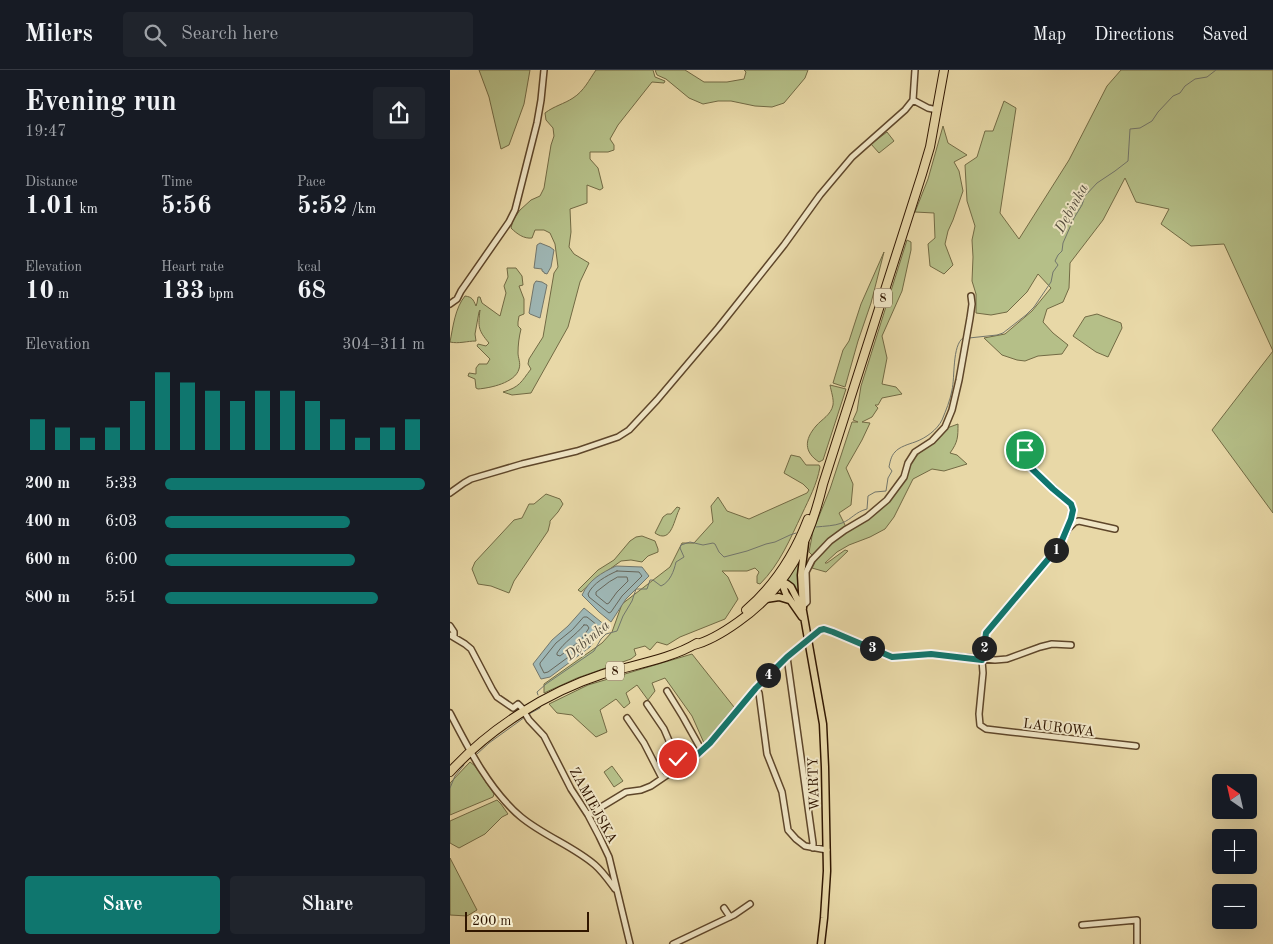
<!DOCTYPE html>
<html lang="en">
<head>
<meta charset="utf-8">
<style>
	body { margin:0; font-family:"Old Standard TT",serif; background:#20242c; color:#f1f3f6; height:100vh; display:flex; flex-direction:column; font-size:19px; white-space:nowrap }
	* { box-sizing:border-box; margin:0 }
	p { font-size:16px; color:#9ea1a6 }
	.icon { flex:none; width:28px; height:28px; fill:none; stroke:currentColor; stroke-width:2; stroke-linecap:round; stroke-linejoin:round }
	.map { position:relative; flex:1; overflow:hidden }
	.details { display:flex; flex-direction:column; background:#171b24; width:450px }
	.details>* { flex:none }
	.needle { width:32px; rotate:326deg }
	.fabs { position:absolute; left:762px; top:704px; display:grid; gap:10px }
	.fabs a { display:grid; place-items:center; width:45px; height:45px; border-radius:5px; background:#171b24; box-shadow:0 5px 20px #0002; font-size:25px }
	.scale { position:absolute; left:15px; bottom:12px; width:124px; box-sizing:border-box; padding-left:5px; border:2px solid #301600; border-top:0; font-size:14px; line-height:18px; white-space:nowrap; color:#301600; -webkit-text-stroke:4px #f0e6c6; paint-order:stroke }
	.pin { position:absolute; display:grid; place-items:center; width:42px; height:42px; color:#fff; margin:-21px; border:2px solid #fff; border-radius:50%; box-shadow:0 1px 5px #0007 }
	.km { position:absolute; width:25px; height:25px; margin:-12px; border-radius:50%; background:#222; color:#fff; font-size:14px; line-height:25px; text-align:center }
	.round { display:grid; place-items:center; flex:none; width:52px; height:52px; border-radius:5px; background:#20242c }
	.head { display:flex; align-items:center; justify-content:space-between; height:85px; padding:0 25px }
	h1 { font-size:28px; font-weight:700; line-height:38px }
	.metrics { display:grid; grid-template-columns:repeat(3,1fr); gap:8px; height:85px; padding:5px 25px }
	.metrics div { display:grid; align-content:center }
	.metrics b { font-size:25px; font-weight:700 }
	.metrics small { font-size:14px; font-weight:400 }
	.metrics p { font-size:14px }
	.chart { height:140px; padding:10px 25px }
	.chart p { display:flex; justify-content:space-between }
	.chart svg { width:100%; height:90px; margin-top:5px; stroke:#0f766e; stroke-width:6 }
	.primary-button { display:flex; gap:10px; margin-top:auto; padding:10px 25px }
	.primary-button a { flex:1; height:58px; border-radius:5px; background:#0f766e; color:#fff; font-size:20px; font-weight:700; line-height:58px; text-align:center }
	.primary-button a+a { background:#20242c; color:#f1f3f6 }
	ul { padding:0 25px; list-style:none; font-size:16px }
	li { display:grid; grid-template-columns:80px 60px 1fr; align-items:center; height:38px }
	li i { height:12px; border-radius:6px; background:#0f766e }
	header { display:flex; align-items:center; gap:30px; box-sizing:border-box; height:70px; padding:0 25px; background:#171b24; border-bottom:1px solid #363941 }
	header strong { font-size:24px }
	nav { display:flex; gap:28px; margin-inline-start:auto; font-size:18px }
	.search { width:350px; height:45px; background:#20242c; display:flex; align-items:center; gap:12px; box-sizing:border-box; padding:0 18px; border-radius:5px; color:#9ea1a6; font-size:19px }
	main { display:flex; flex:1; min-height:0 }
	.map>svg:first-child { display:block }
	.green { fill:#b5bf88; stroke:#726a44 }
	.water { fill:#9eb6b4; stroke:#72766c }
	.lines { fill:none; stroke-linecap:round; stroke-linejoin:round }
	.shore { stroke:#67665a; stroke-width:1 }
	.stream { stroke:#72766c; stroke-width:1 }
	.minor-casing { stroke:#5e462a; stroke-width:8 }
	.major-casing { stroke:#301600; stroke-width:9 }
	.highway-casing { stroke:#301600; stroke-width:10 }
	.minor { stroke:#f0e6c6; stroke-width:5 }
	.major { stroke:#e8d8a7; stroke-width:6 }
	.highway { stroke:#e8d8a7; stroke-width:8 }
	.route-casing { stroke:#fff; stroke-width:10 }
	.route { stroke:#0f766e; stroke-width:6 }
	.labels { text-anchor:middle; stroke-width:4; stroke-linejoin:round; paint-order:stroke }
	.shield { fill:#f0e6c6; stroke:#6a543b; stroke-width:1 }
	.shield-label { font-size:12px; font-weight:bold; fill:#301600 }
	.street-label { font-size:14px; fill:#301600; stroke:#f0e6c6 }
	.water-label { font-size:15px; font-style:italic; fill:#564e3f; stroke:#f0e6c6 }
</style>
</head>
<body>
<header>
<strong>Milers</strong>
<div class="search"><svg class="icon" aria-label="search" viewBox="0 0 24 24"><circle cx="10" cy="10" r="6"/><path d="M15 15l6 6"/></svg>Search here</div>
<nav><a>Map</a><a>Directions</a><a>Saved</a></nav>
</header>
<main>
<section class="details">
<div class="head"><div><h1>Evening run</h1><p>19:47</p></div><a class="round"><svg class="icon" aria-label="share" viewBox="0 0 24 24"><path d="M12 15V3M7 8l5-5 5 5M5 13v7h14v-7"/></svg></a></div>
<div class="metrics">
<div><p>Distance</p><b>1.01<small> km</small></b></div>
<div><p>Time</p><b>5:56</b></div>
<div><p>Pace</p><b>5:52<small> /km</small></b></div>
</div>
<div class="metrics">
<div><p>Elevation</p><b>10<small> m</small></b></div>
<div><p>Heart rate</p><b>133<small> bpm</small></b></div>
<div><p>kcal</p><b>68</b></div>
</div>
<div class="chart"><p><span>Elevation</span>304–311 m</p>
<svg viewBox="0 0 160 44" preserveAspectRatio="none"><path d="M5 44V29M15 44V33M25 44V38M35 44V33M45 44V20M55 44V6M65 44V11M75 44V15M85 44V20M95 44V15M105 44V15M115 44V20M125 44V29M135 44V38M145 44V33M155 44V29"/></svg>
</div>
<ul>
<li><b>200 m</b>5:33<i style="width:100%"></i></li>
<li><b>400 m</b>6:03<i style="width:71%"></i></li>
<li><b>600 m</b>6:00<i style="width:73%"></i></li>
<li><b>800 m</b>5:51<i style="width:82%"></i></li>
</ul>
<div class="primary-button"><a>Save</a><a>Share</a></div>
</section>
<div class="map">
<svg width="823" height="874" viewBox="0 0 823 874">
	<rect width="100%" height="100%" fill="#e8d8a7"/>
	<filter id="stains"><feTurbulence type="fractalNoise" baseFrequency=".004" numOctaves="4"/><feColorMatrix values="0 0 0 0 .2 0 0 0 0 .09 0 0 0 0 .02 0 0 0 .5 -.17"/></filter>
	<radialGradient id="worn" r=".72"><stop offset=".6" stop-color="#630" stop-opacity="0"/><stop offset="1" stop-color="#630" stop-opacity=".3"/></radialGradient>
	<path class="green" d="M29 0H80L74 34 59 75 51 79 39 27Z
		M146 0H203L205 7 215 11 214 13 202 12 168 55 160 69 164 75V80L158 82H140V89L148 98 153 118 150 120 137 115V133L120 139 121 162 119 177 124 184 139 193 130 212 118 257 81 323 62 325 53 322C70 317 71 312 81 299L78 294 79 289 93 267 104 203 108 197 105 174 100 163 94 160H85L82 168C74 169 67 164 61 158L63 150 70 140 81 130 90 126 94 118 101 75 104 66 103 58 96 50 95 43C104 36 114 34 123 28 134 21 139 10 146 0Z
		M205 0H235L254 12H277L294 9 296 2 294 0H358L355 8 334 33 322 37 305 36 281 31H268L253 34 239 28 216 9 207 5Z
		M671 0H823V443L762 360 823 281 774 174 741 176 711 154 719 139 686 132 675 108 653 150 620 193 619 218 613 232 597 239 593 252 603 263 618 275 612 284 588 286 575 291 567 290 552 285 534 268 555 264 582 241 601 218 588 204 577 222 557 242 541 245 526 243V224L522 211 523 187 522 170 525 156 517 131 515 95 527 87 535 61H543L554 31 566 38 550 143 569 169 619 90 657 16Z
		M493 56 498 73 517 85 504 92 509 101 513 121 503 150 498 161 495 174 503 195 494 204 480 196 478 174 485 168 484 143 465 142 478 109Z
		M437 62 444 71 429 83 421 74Z
		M457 170 461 172V180L452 221 432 266 437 288 432 314 446 317 452 324 432 328 428 335H425L428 338 422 347 412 352 420 353 412 370 396 398 403 414 401 435 389 443 396 457 378 470 362 485 359 482 363 461 380 419 402 352H408L403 350 407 341 411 316Z
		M434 182 421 233 408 271 395 317 383 313 393 280 399 271 411 234Z
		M57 198H66L72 206 73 215 69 216 74 229V244L69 246 68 252V256L71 259C69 267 68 275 68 283 68 288 71 293 69 299 65 313 40 318 28 319L26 318 25 309 18 306 19 303 26 304V298L29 294H37L40 289 27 276 28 274 36 276 39 273C28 260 28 257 30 240L29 242 25 264 26 271C17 271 9 274 0 272 3 257 5 238 15 226 22 227 23 229 26 236L27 233 28 227H30L32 233 50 246 56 223 54 216 58 207Z
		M647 244 671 253 672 258 658 287 646 282 623 266 635 247Z
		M380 315 396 319 373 390 369 392C354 382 354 370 366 356 372 349 381 345 383 335 384 329 381 321 380 315Z
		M508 354C508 367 508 372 500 383L507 385 517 394 494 401 482 399 463 409 444 447 435 459 420 467 399 475 387 482 375 493H377L395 480 398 481 376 502 362 498 369 484 381 473 396 461 428 442 439 431 460 394 468 384 483 373 497 358Z
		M341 385 350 387 356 395H369L370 397C367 414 359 429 352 444 340 469 330 494 310 514L307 513V506L309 502 305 498 297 501H272L278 507 288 529 275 549 230 567 217 575 207 572 200 580 195 576 184 579 186 585 181 589 127 608 94 623V614L152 573 162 562 172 534 220 497 232 473H244L263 452 261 436 268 427 277 441 299 449 357 423 359 420 353 414 334 403Z
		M96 424 110 429 113 434 108 442 100 451V453L98 461 64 511 59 523 41 516 28 514 22 499 25 492 64 450 72 448 79 434H84Z
		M227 437 230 438C224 448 222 475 205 463L213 447 217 444H221Z
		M192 466 205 471 208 479V482L198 486 192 492 181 490 171 491 146 509 131 522 128 520 148 500 164 490 180 471 186 467Z
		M354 479 352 535 335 509Z
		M242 584 284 637 254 673 242 646 215 608 202 613 205 621 198 630 187 615 176 623 180 633 174 638 166 629 150 640 157 662 146 667 122 645 107 643 99 634 138 615Z
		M20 692 25 696 44 724 43 727 0 745V713Z
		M162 696 173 711 164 717 154 702Z
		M47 730 51 734 58 744 52 747 35 764 9 778 0 773V751Z
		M0 788 27 840 17 846 0 845Z"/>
	<path class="water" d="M90 173 100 177 104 180 101 197 97 204 94 203V202L92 201V199L84 198 87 175Z
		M86 211 92 212 97 215 90 248 80 244 79 243 84 214Z
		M166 496 192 497 199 506 176 529 161 552 149 542 132 525C139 510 151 503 166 496Z
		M134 538 156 556 140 577 100 607 91 609 83 594 102 570 118 556Z"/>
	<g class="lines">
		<path class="shore" d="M167 501 189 502 192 506 172 526 161 542 159 543 139 527 138 524C143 513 156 506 167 501Z
			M168 507H177L178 511 167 522 159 533 157 534 146 525V522L159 512Z
			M134 547H137L147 555V558L136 574 98 602 94 603 90 595V593L106 573 122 560Z
			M134 555H137L139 558 131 570 110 586 107 585V583C114 572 126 565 134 555Z"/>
		<path class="stream" d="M519 268 547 265 553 263 576 245 584 237 601 212 603 202 608 195 605 191 608 185 612 181 613 173 624 148 632 135 635 126 647 113 665 101 678 91 680 59 690 58 702 51 708 42 723 26 730 23 735 16 745 9 757 7 766 0
			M366 457C375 456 384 456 392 453 402 449 405 442 417 439L418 426 425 422 436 421 438 408 442 401 439 397C440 392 441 386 445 382 449 377 459 374 465 372 476 368 487 360 492 350 496 340 500 331 502 320 505 308 502 275 513 268
			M88 625 87 622 96 614 144 581 151 569 156 564 167 561 173 546 182 531 186 519H197L200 510H203L211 516C220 512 224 501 226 492L234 487 230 478 231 475 240 472 253 475 263 473 265 474 269 482 274 487 297 481 316 474 325 472 340 465 346 463
			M79 644 90 638V636
			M27 684 39 673 75 647
			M0 718 5 706 14 695"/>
		<g class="minor-casing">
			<path id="minor" d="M465 0 463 30 478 38 487 40
				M0 234 7 229 11 221 59 152 65 140 87 53 91 30 94 0
				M579 366 575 380V391L586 403 621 434C625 449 616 463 610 475L536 563 532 590 533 603 529 644 530 655 536 659 561 662 686 676
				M0 423 14 413 21 409 72 394 127 381 168 367 179 360 207 330 268 258 334 175 370 125 402 87 455 40 463 30
				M619 458 625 452 629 451 665 459
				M353 536 357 532 356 502 362 490 380 471 395 460 417 447 437 430 454 407 458 393 465 382 482 371 495 357 502 340 509 310 520 248 522 234 521 226
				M0 556 4 562V567
				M0 565 15 574 21 579 42 619 47 627 63 638 68 634 72 638
				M337 587 363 773V778
				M306 618 309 623 317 684 332 722 338 760 346 769 355 776 377 780
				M217 621 233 647 252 681
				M197 634 214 659 220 673 232 695
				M0 643C18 678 40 721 71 747 94 766 123 776 145 795 153 802 159 811 165 819
				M76 645 79 650 94 666 121 719 138 745 149 766 159 787 180 874
				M177 648 194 673 212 708
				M138 745 176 722 191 720 201 716 248 684 260 673 306 618 337 587 370 560 374 559 383 562 442 587 481 584 545 590 557 589 590 577 602 574 621 575
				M274 838 280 847
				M632 855 687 850V874
				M223 874 284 845 300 834"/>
		</g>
		<g class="major-casing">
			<path id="major" d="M329 510 337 514 341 517 353 541 373 654 375 697 377 801 374 848 371 874
				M331 511 336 524 352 547
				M316 529 329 527 339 530
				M353 538 351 505 355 473"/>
		</g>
		<g class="highway-casing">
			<path id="highway" d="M296 540C324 516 345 483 358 449
				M244 575C260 571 274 562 288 552 338 517 359 472 373 414L472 104 480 77 494 0
				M0 702C40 658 97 622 153 604 182 595 221 589 247 573"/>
		</g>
		<use href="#minor" class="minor"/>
		<use href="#major" class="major"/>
		<use href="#highway" class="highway"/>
	</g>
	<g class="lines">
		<g class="route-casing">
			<path id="route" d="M228 689 232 695 248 684 260 673 306 618 337 587 370 560 374 559 383 562 442 587 481 584 532 590 536 563 610 475 621 449 623 440 621 434 603 419 578 395 575 390V380"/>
		</g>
		<use href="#route" class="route"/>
	</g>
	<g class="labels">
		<g class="shield">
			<rect x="424" y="218.5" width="18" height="19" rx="4"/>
			<rect x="156" y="591.5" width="18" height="19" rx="4"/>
		</g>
		<g class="shield-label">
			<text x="433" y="232">8</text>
			<text x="165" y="605">8</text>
		</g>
		<g class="street-label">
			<text transform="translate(609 657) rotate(7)" y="5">LAUROWA</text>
			<text transform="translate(363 714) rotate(-92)" y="5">WARTY</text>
			<text transform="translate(144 735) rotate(61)" y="5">ZAMIEJSKA</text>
		</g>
		<g class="water-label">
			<text transform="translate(621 138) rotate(-61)" y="5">Dębinka</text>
			<text transform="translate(137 570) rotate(-40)" y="5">Dębinka</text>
		</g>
	</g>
	<rect width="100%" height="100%" filter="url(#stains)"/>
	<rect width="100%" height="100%" fill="url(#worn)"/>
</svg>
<div class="fabs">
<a><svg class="needle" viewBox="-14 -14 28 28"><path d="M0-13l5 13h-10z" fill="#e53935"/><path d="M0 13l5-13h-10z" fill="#9ea1a6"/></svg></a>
<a>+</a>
<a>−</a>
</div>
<div class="scale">200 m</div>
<div class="pin" style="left:575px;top:380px;background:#1e9e55"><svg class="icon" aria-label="arrive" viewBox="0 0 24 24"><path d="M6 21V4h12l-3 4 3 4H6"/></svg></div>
<div class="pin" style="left:228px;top:689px;background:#d93025"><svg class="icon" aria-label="check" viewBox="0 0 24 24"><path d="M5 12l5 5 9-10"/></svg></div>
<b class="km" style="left:606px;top:480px">1</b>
<b class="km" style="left:534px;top:578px">2</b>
<b class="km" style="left:422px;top:578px">3</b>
<b class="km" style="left:318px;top:605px">4</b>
</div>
</main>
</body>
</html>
